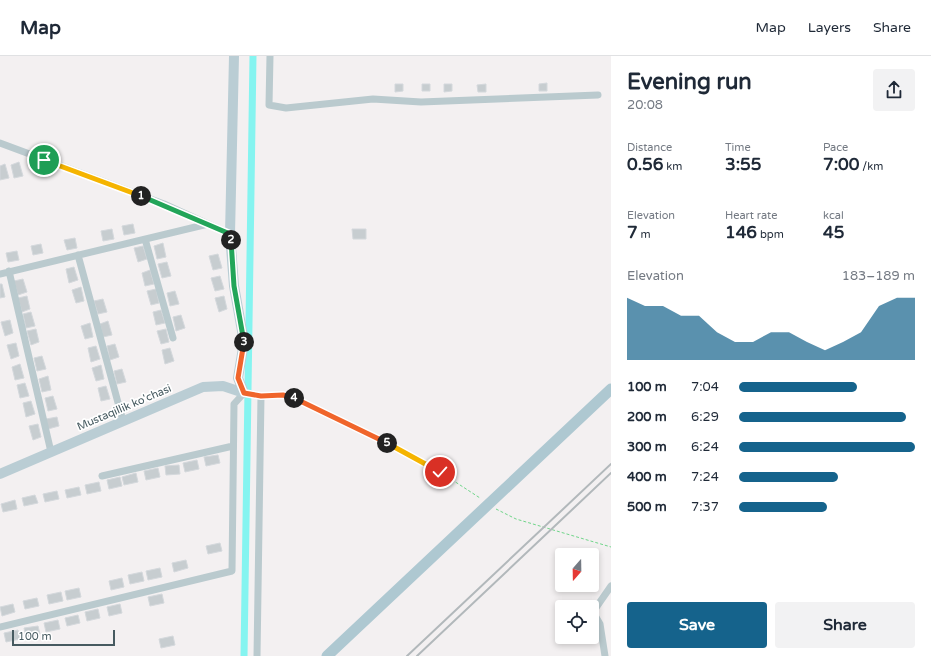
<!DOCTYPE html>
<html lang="en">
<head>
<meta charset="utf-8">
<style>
	body { margin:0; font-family:"Varela Round",sans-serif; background:#f2f2f3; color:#1f2937; height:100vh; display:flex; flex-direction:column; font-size:15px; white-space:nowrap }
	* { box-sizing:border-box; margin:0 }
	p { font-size:13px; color:#747a83 }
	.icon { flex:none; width:22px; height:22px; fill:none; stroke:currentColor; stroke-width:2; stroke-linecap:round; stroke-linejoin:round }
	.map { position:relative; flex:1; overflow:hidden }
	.side { display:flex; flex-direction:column; background:#fff; width:320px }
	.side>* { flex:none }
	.needle { width:26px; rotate:200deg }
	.buttons { position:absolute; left:555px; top:492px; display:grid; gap:8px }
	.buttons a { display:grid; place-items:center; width:44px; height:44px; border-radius:4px; background:#fff; box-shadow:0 2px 6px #0003; font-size:20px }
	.scale { position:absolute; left:12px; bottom:10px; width:103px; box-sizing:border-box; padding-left:4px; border:2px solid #465a60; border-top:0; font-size:11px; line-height:14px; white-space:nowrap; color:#465a60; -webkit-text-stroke:3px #fff; paint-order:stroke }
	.pin { position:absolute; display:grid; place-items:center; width:34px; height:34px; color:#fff; margin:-17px; border:2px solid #fff; border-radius:50%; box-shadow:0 1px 4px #0007 }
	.km { position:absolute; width:20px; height:20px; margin:-10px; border-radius:50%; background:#222; color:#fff; font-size:11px; line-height:20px; text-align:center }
	.round { display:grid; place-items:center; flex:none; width:42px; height:42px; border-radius:4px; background:#f2f2f3 }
	.summary { display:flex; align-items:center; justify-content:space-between; height:68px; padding:0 16px }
	h1 { font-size:22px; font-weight:800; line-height:30px }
	.metrics { display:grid; grid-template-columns:repeat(3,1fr); gap:6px; height:68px; padding:4px 16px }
	.metrics div { display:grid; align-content:center }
	.metrics b { font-size:17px; font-weight:800 }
	.metrics small { font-size:11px; font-weight:400 }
	.metrics p { font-size:11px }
	.chart { height:112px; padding:8px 16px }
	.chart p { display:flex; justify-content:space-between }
	.chart svg { width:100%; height:72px; margin-top:4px; fill:#15638c; opacity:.7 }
	.primary-button { display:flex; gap:8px; margin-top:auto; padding:8px 16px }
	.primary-button a { flex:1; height:46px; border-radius:4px; background:#15638c; color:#fff; font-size:16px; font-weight:800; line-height:46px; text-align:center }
	.primary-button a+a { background:#f2f2f3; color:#1f2937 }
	ul { padding:0 16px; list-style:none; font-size:13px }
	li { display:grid; grid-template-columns:64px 48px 1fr; align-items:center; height:30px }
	li i { height:10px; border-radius:5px; background:#15638c }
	header { display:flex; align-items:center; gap:24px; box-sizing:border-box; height:56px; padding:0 20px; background:#fff; border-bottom:1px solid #e0e1e3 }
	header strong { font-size:19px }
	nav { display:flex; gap:22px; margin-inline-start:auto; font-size:14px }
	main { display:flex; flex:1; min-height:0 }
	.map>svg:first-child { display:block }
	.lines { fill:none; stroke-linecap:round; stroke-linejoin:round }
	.canal { stroke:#85f4f0; stroke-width:7 }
	.building { fill:#c7cdd0; stroke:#d4d8dc }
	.path { stroke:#70d58a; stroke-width:1; stroke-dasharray:3 2; stroke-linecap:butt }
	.street { stroke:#bacace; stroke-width:7 }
	.secondary { stroke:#bacdd4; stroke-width:10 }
	.primary { stroke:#aec8d1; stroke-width:11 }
	.rail { stroke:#b2b8bb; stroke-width:2 }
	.split-1-casing { stroke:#fff; stroke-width:8 }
	.split-2-casing { stroke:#fff; stroke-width:8 }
	.split-3-casing { stroke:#fff; stroke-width:8 }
	.split-4-casing { stroke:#fff; stroke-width:8 }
	.split-5-casing { stroke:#fff; stroke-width:8 }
	.split-6-casing { stroke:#fff; stroke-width:8 }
	.split-1 { stroke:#f5b400; stroke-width:5 }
	.split-2 { stroke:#22a559; stroke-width:5 }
	.split-3 { stroke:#22a559; stroke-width:5 }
	.split-4 { stroke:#f0652b; stroke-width:5 }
	.split-5 { stroke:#f0652b; stroke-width:5 }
	.split-6 { stroke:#f5b400; stroke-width:5 }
	.labels { text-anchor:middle; stroke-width:3.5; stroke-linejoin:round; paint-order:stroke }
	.street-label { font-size:11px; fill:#465a60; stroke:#fff }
</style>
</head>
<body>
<header>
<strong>Map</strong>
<nav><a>Map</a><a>Layers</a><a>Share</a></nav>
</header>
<main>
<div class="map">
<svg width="611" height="600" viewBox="0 0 611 600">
	<rect width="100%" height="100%" fill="#f3f0f1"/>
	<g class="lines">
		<path class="canal" d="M244 600 253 0"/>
	</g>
	<path class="building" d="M547 27V35H539V28Z
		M395 28H403V35L395 36Z
		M422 28H430V35H422Z
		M444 28H452V35L444 36Z
		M486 28V36H478L477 29Z
		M19 106 23 120 14 122 11 109Z
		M5 108 9 122 0 124V110Z
		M133 168 135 177 124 179 122 170Z
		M112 173 114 183 103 185 101 175Z
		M352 173H366V183H353Z
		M75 182 77 192 67 194 64 184Z
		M163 187 166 201 157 203 154 190Z
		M41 188 43 197 33 199 31 190Z
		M143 190 147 203 138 206 134 192Z
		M17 195 19 204 8 206 6 197Z
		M218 198 222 212 213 214 209 200Z
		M167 206 171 220 162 222 158 208Z
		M74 211 78 224 69 227 66 213Z
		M150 214 154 228 145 230 142 217Z
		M220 220 224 233 215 235 211 222Z
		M23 223 27 236 18 239 14 225Z
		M0 228H2L5 241 0 242Z
		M81 231 84 245 76 247 72 234Z
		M156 233 159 247 151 249 147 235Z
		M175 235 179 248 170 250 167 237Z
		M27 240 30 253 22 256 18 242Z
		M224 240 227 253 219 256 215 242Z
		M103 243 107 256 98 258 94 245Z
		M161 254 165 267 156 269 153 256Z
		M31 256 35 270 26 272 23 258Z
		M181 259 185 272 176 275 173 261Z
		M10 264 13 277 5 280 1 266Z
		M108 265 112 279 103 281 100 268Z
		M90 267 93 281 85 283 81 270Z
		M36 273 39 286 31 289 27 275Z
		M166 273 169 286 161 288 157 275Z
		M16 287 19 300 11 303 7 289Z
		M115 288 119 301 110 304 107 290Z
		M96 290 100 303 91 306 88 292Z
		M170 292 174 305 165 308 162 294Z
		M42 300 46 313 37 315 34 302Z
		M20 308 24 322 15 324 12 311Z
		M101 309 104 323 96 325 92 312Z
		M122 313 126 326 117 328 114 315Z
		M48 320 51 334 42 336 39 323Z
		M25 327 29 340 20 342 17 329Z
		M106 330 110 343 101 345 98 332Z
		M53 340 57 353 48 355 45 342Z
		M31 345 35 358 26 361 23 347Z
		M57 361 59 370 48 373 46 363Z
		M38 368 41 381 33 384 29 370Z
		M218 399 220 407 206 410 204 401Z
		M197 404 199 413 185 416 183 407Z
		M179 409 180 418 166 419 165 410Z
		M158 412 160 421 146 424 144 415Z
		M136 417 138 426 124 429 122 421Z
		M120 421 122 430 109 433 107 424Z
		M99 426 101 435 87 438 85 429Z
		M79 431 81 439 67 442 65 434Z
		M57 435 59 443 45 446 43 438Z
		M35 439 38 447 24 450 22 442Z
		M15 444 17 453 3 456 1 448Z
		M220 487 222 495 208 498 206 490Z
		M186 504 188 512 174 516 172 507Z
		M160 512 162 521 148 524 146 515Z
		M142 516 144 525 130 528 128 519Z
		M122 522 124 531 111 534 109 525Z
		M79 532 81 541 67 544 65 535Z
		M61 536 63 545 49 548 47 539Z
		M162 538 164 547 150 550 148 541Z
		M37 542 39 550 25 553 23 545Z
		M13 548 15 556 2 560 0 551Z
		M120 548 122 557 109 560 107 551Z
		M98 553 100 562 87 565 85 556Z
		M78 559 80 567 67 570 65 562Z
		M58 564 60 573 46 576 44 567Z
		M38 570 40 578 26 581 24 572Z
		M18 574 20 583 6 586 4 577Z
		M173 580 175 589 161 592 159 583Z"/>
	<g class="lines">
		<path class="path" d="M267 340 283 339 290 340 414 402 440 416 480 442
			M496 453 516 463 611 491"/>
		<path class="street" d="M270 0 269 49 286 52 373 43 421 46 598 39
			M0 87 164 148 230 178
			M145 183 173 282
			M78 199 123 365
			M9 215 51 396
			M0 218 208 168
			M102 420 233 390
			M0 571 232 515 234 348 244 337 261 340 257 600
			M605 600 600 568 593 556 611 530"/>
		<path class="secondary" d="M234 0 230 178 234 230 244 286 238 322 244 337
			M0 418 203 331 223 330 244 337"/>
		<path class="primary" d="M327 600 611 333"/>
		<path class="rail" d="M407 600 611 408
			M417 600 611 417"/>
	</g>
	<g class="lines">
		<g class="split-1-casing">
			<path id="split-1" d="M44 104 141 140"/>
		</g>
		<g class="split-2-casing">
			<path id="split-2" d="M141 140 230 178 231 184"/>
		</g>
		<g class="split-3-casing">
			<path id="split-3" d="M231 184 234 230 244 286"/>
		</g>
		<g class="split-4-casing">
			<path id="split-4" d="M244 286 238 322 244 337 261 340 283 339 294 342"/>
		</g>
		<g class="split-5-casing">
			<path id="split-5" d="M294 342 387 387"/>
		</g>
		<g class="split-6-casing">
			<path id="split-6" d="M387 387 440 416"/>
		</g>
		<use href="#split-1" class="split-1"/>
		<use href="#split-2" class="split-2"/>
		<use href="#split-3" class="split-3"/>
		<use href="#split-4" class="split-4"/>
		<use href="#split-5" class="split-5"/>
		<use href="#split-6" class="split-6"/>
	</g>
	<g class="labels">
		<g class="street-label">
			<text transform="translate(124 351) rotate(-23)" y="4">Mustaqillik ko'chasi</text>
		</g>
	</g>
</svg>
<div class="buttons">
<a><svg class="needle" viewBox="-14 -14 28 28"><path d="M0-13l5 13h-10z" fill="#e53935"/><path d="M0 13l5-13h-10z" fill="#747a83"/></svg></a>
<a><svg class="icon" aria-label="locate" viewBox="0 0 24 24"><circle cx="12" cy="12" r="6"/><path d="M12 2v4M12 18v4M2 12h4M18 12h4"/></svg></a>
</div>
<div class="scale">100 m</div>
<div class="pin" style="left:44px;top:104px;background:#1e9e55"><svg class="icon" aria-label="arrive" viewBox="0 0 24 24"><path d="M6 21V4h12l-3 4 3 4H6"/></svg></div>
<div class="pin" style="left:440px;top:416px;background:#d93025"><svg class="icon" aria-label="check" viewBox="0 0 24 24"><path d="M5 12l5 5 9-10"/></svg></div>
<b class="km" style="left:141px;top:140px">1</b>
<b class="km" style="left:231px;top:184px">2</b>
<b class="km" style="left:244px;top:286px">3</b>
<b class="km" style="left:294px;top:342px">4</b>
<b class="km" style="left:387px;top:387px">5</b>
</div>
<section class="side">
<div class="summary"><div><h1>Evening run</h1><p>20:08</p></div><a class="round"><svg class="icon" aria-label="share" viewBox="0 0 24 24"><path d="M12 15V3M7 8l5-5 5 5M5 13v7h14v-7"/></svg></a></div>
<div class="metrics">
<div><p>Distance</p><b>0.56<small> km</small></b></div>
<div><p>Time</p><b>3:55</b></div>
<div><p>Pace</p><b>7:00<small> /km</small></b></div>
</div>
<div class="metrics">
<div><p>Elevation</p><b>7<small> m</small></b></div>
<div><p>Heart rate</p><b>146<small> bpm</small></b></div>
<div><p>kcal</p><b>45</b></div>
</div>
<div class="chart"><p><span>Elevation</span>183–189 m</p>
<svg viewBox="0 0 160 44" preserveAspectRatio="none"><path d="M0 44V6L10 11L20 11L30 17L40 17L50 27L60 33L70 33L80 27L90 27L100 33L110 38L120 33L130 27L140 11L150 6L160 6V44z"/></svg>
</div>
<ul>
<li><b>100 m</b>7:04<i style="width:67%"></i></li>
<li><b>200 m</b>6:29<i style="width:95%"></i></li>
<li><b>300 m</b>6:24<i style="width:100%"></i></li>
<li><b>400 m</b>7:24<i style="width:56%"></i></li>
<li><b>500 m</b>7:37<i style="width:50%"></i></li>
</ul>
<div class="primary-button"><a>Save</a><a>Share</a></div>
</section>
</main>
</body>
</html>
